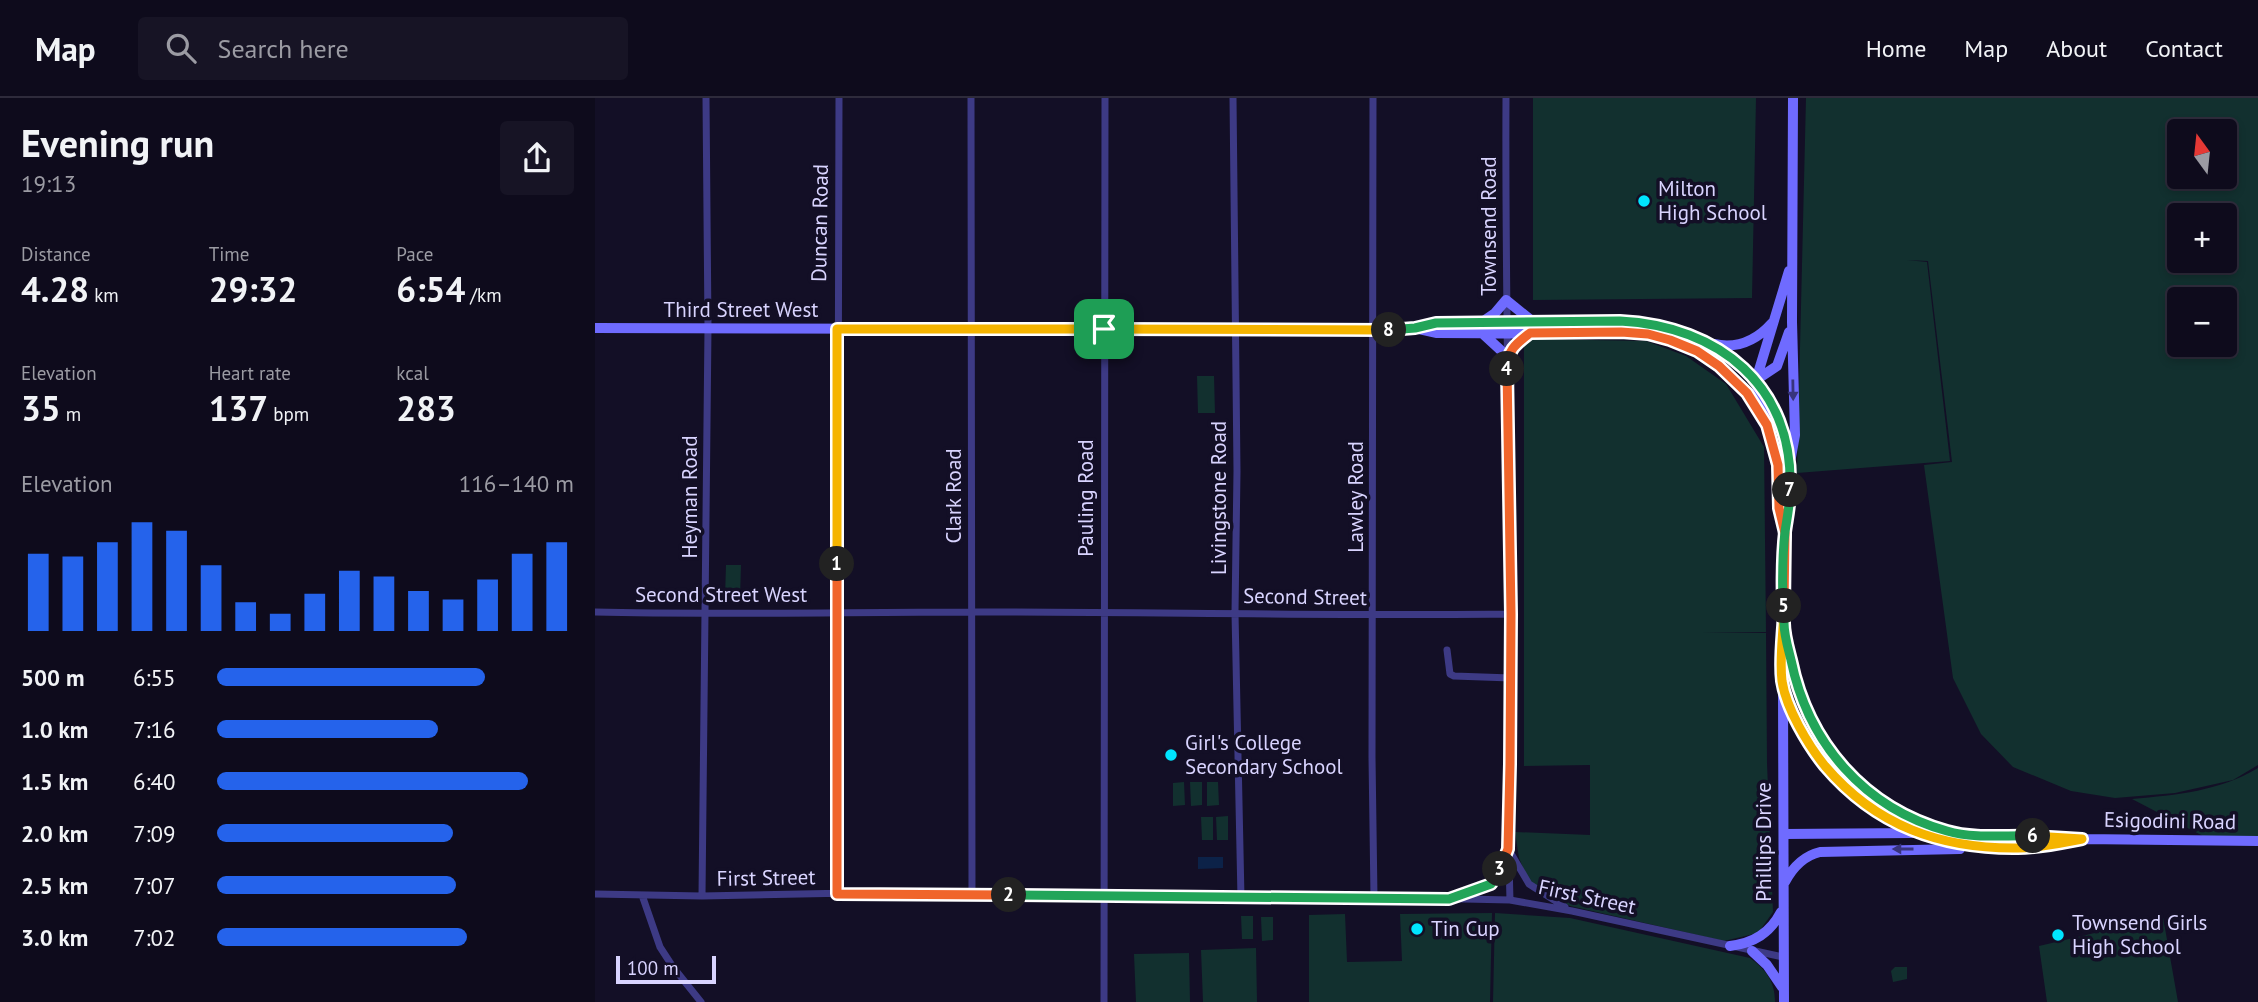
<!DOCTYPE html>
<html lang="en">
<head>
<meta charset="utf-8">
<style>
	body { margin:0; font-family:"PT Sans",sans-serif; background:#171425; color:#f1f3f6; height:100vh; display:flex; flex-direction:column; font-size:26px; white-space:nowrap }
	* { box-sizing:border-box; margin:0 }
	p { font-size:23px; color:#9b9ba3 }
	.icon { flex:none; width:38px; height:38px; fill:none; stroke:currentColor; stroke-width:2; stroke-linecap:round; stroke-linejoin:round }
	.map { position:relative; flex:1; overflow:hidden }
	.drawer { display:flex; flex-direction:column; background:#0e0b1c; width:595px }
	.drawer>* { flex:none }
	.needle { width:46px; rotate:345deg }
	.controls { position:absolute; left:1572px; top:21px; display:grid; gap:14px }
	.controls a { display:grid; place-items:center; width:70px; height:70px; border-radius:7px; background:#0e0b1c; box-shadow:0 4px 10px #0003,0 0 0 2px #2e2b3b; font-size:35px }
	.scale { position:absolute; left:21px; bottom:18px; width:100px; box-sizing:border-box; padding-left:7px; border:4px solid #d9d4ff; border-top:0; font-size:19px; line-height:24px; white-space:nowrap; color:#d9d4ff; -webkit-text-stroke:5px #130f26; paint-order:stroke }
	.pin { position:absolute; display:grid; place-items:center; width:60px; height:60px; color:#fff; margin:-30px; border-radius:14px; box-shadow:0 4px 10px #0006 }
	.km { position:absolute; width:35px; height:35px; margin:-18px; border-radius:50%; background:#222; color:#fff; font-size:19px; line-height:35px; text-align:center }
	.round { display:grid; place-items:center; flex:none; width:74px; height:74px; border-radius:7px; background:#171425 }
	.overview { display:flex; align-items:center; justify-content:space-between; height:119px; padding:0 21px }
	h1 { font-size:38px; font-weight:700; line-height:52px }
	.figures { display:grid; grid-template-columns:repeat(3,1fr); gap:10px; height:119px; padding:7px 21px }
	.figures div { display:grid; align-content:center }
	.figures b { font-size:35px; font-weight:700 }
	.figures small { font-size:19px; font-weight:400 }
	.figures p { font-size:19px }
	.chart { height:196px; padding:14px 21px }
	.chart p { display:flex; justify-content:space-between }
	.chart svg { width:100%; height:126px; margin-top:7px; stroke:#2563eb; stroke-width:6 }
	ul { padding:0 21px; list-style:none; font-size:23px }
	li { display:grid; grid-template-columns:112px 84px 1fr; align-items:center; height:52px }
	li i { height:18px; border-radius:9px; background:#2563eb }
	header { display:flex; align-items:center; gap:42px; box-sizing:border-box; height:98px; padding:0 35px; background:#0e0b1c; border-bottom:2px solid #2e2b3b }
	header strong { font-size:33px }
	nav { display:flex; gap:38px; margin-inline-start:auto; font-size:24px }
	.search { width:490px; height:63px; background:#171425; display:flex; align-items:center; gap:18px; box-sizing:border-box; padding:0 24px; border-radius:7px; color:#9b9ba3; font-size:26px }
	main { display:flex; flex:1; min-height:0 }
	.map>svg:first-child { display:block }
	.green { fill:#12302f; fill-rule:evenodd }
	.water { fill:#0c2248 }
	.lines { fill:none; stroke-linecap:round; stroke-linejoin:round }
	.street { stroke:#3d3a85; stroke-width:7 }
	.secondary { stroke:#6f6bff; stroke-width:10 }
	.oneway { fill:#38347d }
	.split-1-casing { stroke:#fff; stroke-width:14 }
	.split-2-casing { stroke:#fff; stroke-width:14 }
	.split-3-casing { stroke:#fff; stroke-width:14 }
	.split-4-casing { stroke:#fff; stroke-width:14 }
	.split-5-casing { stroke:#fff; stroke-width:14 }
	.split-6-casing { stroke:#fff; stroke-width:14 }
	.split-7-casing { stroke:#fff; stroke-width:14 }
	.split-8-casing { stroke:#fff; stroke-width:14 }
	.split-9-casing { stroke:#fff; stroke-width:14 }
	.split-1 { stroke:#f5b400; stroke-width:9 }
	.split-2 { stroke:#f0652b; stroke-width:9 }
	.split-3 { stroke:#22a559; stroke-width:9 }
	.split-4 { stroke:#f0652b; stroke-width:9 }
	.split-5 { stroke:#f0652b; stroke-width:9 }
	.split-6 { stroke:#f5b400; stroke-width:9 }
	.split-7 { stroke:#22a559; stroke-width:9 }
	.split-8 { stroke:#22a559; stroke-width:9 }
	.split-9 { stroke:#f5b400; stroke-width:9 }
	.poi-dot { fill:#00e5ff; stroke:#130f26; stroke-width:2.5 }
	.labels { text-anchor:middle; stroke-width:7; stroke-linejoin:round; paint-order:stroke }
	.poi-label { font-size:21px; fill:#d9d4ff; stroke:#130f26; text-anchor:start }
	.street-label { font-size:21px; fill:#d9d4ff; stroke:#130f26 }
</style>
</head>
<body>
<header>
<strong>Map</strong>
<div class="search"><svg class="icon" aria-label="search" viewBox="0 0 24 24"><circle cx="10" cy="10" r="6"/><path d="M15 15l6 6"/></svg>Search here</div>
<nav><a>Home</a><a>Map</a><a>About</a><a>Contact</a></nav>
</header>
<main>
<section class="drawer">
<div class="overview"><div><h1>Evening run</h1><p>19:13</p></div><a class="round"><svg class="icon" aria-label="share" viewBox="0 0 24 24"><path d="M12 15V3M7 8l5-5 5 5M5 13v7h14v-7"/></svg></a></div>
<div class="figures">
<div><p>Distance</p><b>4.28<small> km</small></b></div>
<div><p>Time</p><b>29:32</b></div>
<div><p>Pace</p><b>6:54<small> /km</small></b></div>
</div>
<div class="figures">
<div><p>Elevation</p><b>35<small> m</small></b></div>
<div><p>Heart rate</p><b>137<small> bpm</small></b></div>
<div><p>kcal</p><b>283</b></div>
</div>
<div class="chart"><p><span>Elevation</span>116–140 m</p>
<svg viewBox="0 0 160 44" preserveAspectRatio="none"><path d="M5 44V17M15 44V18M25 44V13M35 44V6M45 44V9M55 44V21M65 44V34M75 44V38M85 44V31M95 44V23M105 44V25M115 44V30M125 44V33M135 44V26M145 44V17M155 44V13"/></svg>
</div>
<ul>
<li><b>500 m</b>6:55<i style="width:75%"></i></li>
<li><b>1.0 km</b>7:16<i style="width:62%"></i></li>
<li><b>1.5 km</b>6:40<i style="width:87%"></i></li>
<li><b>2.0 km</b>7:09<i style="width:66%"></i></li>
<li><b>2.5 km</b>7:07<i style="width:67%"></i></li>
<li><b>3.0 km</b>7:02<i style="width:70%"></i></li>
</ul>
</section>
<div class="map">
<svg width="1663" height="904" viewBox="0 0 1663 904">
	<rect width="100%" height="100%" fill="#130f26"/>
	<path class="green" d="M938 0H1161L1157 200 938 202Z
		M1211 0H1663V667L1638 682 1580 695 1520 700 1476 693 1418 669 1386 636 1358 580 1329 367 1357 364 1333 163 1312 162 1332 164 1355 363 1202 375ZM1584 33H1629V79H1584ZM1584 117H1629V163H1584ZM1584 201H1629V247H1584Z
		M935 241 1051 243 1091 258 1131 286 1169 349 1171 534H1108L1171 535 1172 665 1178 814 1163 835 1129 843 975 808 935 786 924 760 920 734 995 737V667L929 668V249Z
		M602 278H619L620 315H603Z
		M131 467H146L145 500 130 499Z
		M1663 670V741L1608 738 1537 701C1582 697 1625 693 1663 670Z
		M589 684 590 707 578 708V685Z
		M595 684H607V707L596 708Z
		M612 684H623L624 707 612 708Z
		M633 718V742H622L621 719Z
		M606 719H618V742H607Z
		M897 815 895 904H714V817L750 816 752 864 807 863 805 816Z
		M900 815 975 820 1155 860C1171 872 1180 883 1180 904H898Z
		M646 818H658V841H647Z
		M666 819H678V842L667 843Z
		M1568 819 1583 904H1452L1444 848Z
		M661 850 662 904H608L606 852Z
		M594 855 595 904H541L539 856Z
		M1300 869H1312V881L1298 884 1296 873Z"/>
	<path class="water" d="M628 759V770L603 771V759Z"/>
	<g class="lines">
		<path class="street" d="M376 0 377 796
			M638 0 642 373 640 515 646 800
			M778 0 777 659 779 799
			M911 0C910 172 914 343 916 515 916 611 912 706 915 802
			M0 514C125 517 250 514 376 514 556 514 736 518 916 516
			M852 552 855 576 859 578 916 580
			M914 752 934 786 970 809
			M0 796 107 798 257 795 646 800 779 799 915 802 977 813 1188 859
			M242 796 244 0
			M47 797 65 849 78 869 106 904
			M107 798 113 230 111 0
			M862 798 896 786 912 755
			M509 904 510 0"/>
		<path class="secondary" d="M887 224 900 215 911 202 937 223
			M0 230 778 232 820 230 841 225 1025 223C1070 225 1108 237 1142 266 1186 305 1200 351 1195 409 1194 418 1191 426 1190 435 1186 468 1189 503 1188 536 1188 551 1185 569 1188 584 1193 614 1211 645 1231 668 1280 727 1348 751 1424 750 1445 750 1466 745 1487 741
			M824 231 842 235 1053 236C1118 252 1171 295 1182 365 1186 386 1184 408 1188 429
			M887 235 912 258 920 248 935 235
			M1119 246C1142 251 1161 243 1177 225
			M1161 282 1182 268 1194 234
			M1177 325 1163 293 1161 282 1194 173
			M1196 359 1200 337 1197 224 1198 0
			M1192 545C1212 638 1256 708 1353 734 1368 738 1386 736 1401 737 1430 737 1458 738 1487 741L1663 743
			M1188 594 1189 904
			M1189 736 1318 735
			M1190 784C1198 769 1208 758 1225 754L1365 751
			M1135 848C1159 845 1175 835 1186 814
			M1157 853 1172 867 1187 889"/>
	</g>
	<defs><path id="oneway-solid" d="M-6-.8H1V-3.2L6.5 0L1 3.2V.8H-6Z" transform="scale(1.75)"/></defs>
	<g class="oneway">
		<use href="#oneway-solid" transform="translate(1198 292) rotate(89)"/>
		<use href="#oneway-solid" transform="translate(1308 751) rotate(180)"/>
	</g>
	<g class="lines">
		<g class="split-1-casing">
			<path id="split-1" d="M242 466V231H509"/>
		</g>
		<g class="split-2-casing">
			<path id="split-2" d="M242 466V796L414 797"/>
		</g>
		<g class="split-3-casing">
			<path id="split-3" d="M414 797 854 801 896 786 905 771"/>
		</g>
		<g class="split-4-casing">
			<path id="split-4" d="M905 771 913 751 915 666 916 516 912 271"/>
		</g>
		<g class="split-5-casing">
			<path id="split-5" d="M912 271C912 252 921 246 935 235L1026 234 1053 236 1075 242 1102 253 1124 268 1152 295 1172 327 1183 367 1184 410 1190 435 1189 508"/>
		</g>
		<g class="split-6-casing">
			<path id="split-6" d="M1189 508C1189 532 1184 559 1187 583 1191 610 1213 647 1230 668 1281 728 1346 751 1423 750 1444 750 1466 745 1487 741L1438 738"/>
		</g>
		<g class="split-7-casing">
			<path id="split-7" d="M1195 392C1195 406 1192 420 1190 434 1187 460 1187 499 1189 525 1189 537 1193 550 1196 562 1213 645 1269 710 1352 733 1379 741 1411 737 1438 738"/>
		</g>
		<g class="split-8-casing">
			<path id="split-8" d="M794 232 820 230 841 225 1025 223C1124 228 1199 288 1195 392"/>
		</g>
		<g class="split-9-casing">
			<path id="split-9" d="M509 231 794 232"/>
		</g>
		<use href="#split-1" class="split-1"/>
		<use href="#split-2" class="split-2"/>
		<use href="#split-3" class="split-3"/>
		<use href="#split-4" class="split-4"/>
		<use href="#split-5" class="split-5"/>
		<use href="#split-6" class="split-6"/>
		<use href="#split-7" class="split-7"/>
		<use href="#split-8" class="split-8"/>
		<use href="#split-9" class="split-9"/>
	</g>
	<g class="poi-dot">
		<circle cx="1049" cy="103" r="7"/>
		<circle cx="576" cy="657" r="7"/>
		<circle cx="822" cy="831" r="7"/>
		<circle cx="1463" cy="837" r="7"/>
	</g>
	<g class="labels">
		<g class="poi-label">
			<text x="1063" y="98">Milton<tspan x="1063" dy="24">High School</tspan></text>
			<text x="590" y="652">Girl's College<tspan x="590" dy="24">Secondary School</tspan></text>
			<text x="1477" y="832">Townsend Girls<tspan x="1477" dy="24">High School</tspan></text>
			<text x="836" y="838">Tin Cup</text>
		</g>
		<g class="street-label">
			<text transform="translate(225 125) rotate(-89)" y="7">Duncan Road</text>
			<text transform="translate(894 128) rotate(-90)" y="7">Townsend Road</text>
			<text x="146" y="219">Third Street West</text>
			<text transform="translate(359 398) rotate(-90)" y="7">Clark Road</text>
			<text transform="translate(95 399) rotate(-90)" y="7">Heyman Road</text>
			<text transform="translate(761 399) rotate(-90)" y="7">Lawley Road</text>
			<text transform="translate(491 400) rotate(-90)" y="7">Pauling Road</text>
			<text transform="translate(624 400) rotate(-90)" y="7">Livingstone Road</text>
			<text x="126" y="504">Second Street West</text>
			<text transform="translate(710 499) rotate(1)" y="7">Second Street</text>
			<text transform="translate(1575 723) rotate(1)" y="7">Esigodini Road</text>
			<text transform="translate(1169 744) rotate(-90)" y="7">Phillips Drive</text>
			<text transform="translate(171 780) rotate(-1)" y="7">First Street</text>
			<text transform="translate(992 799) rotate(12)" y="7">First Street</text>
		</g>
	</g>
</svg>
<div class="controls">
<a><svg class="needle" viewBox="-14 -14 28 28"><path d="M0-13l5 13h-10z" fill="#e53935"/><path d="M0 13l5-13h-10z" fill="#9b9ba3"/></svg></a>
<a>+</a>
<a>−</a>
</div>
<div class="scale">100 m</div>
<div class="pin" style="left:509px;top:231px;background:#1e9e55"><svg class="icon" aria-label="arrive" viewBox="0 0 24 24"><path d="M6 21V4h12l-3 4 3 4H6"/></svg></div>
<b class="km" style="left:242px;top:466px">1</b>
<b class="km" style="left:414px;top:797px">2</b>
<b class="km" style="left:905px;top:771px">3</b>
<b class="km" style="left:912px;top:271px">4</b>
<b class="km" style="left:1189px;top:508px">5</b>
<b class="km" style="left:1438px;top:738px">6</b>
<b class="km" style="left:1195px;top:392px">7</b>
<b class="km" style="left:794px;top:232px">8</b>
</div>
</main>
</body>
</html>
